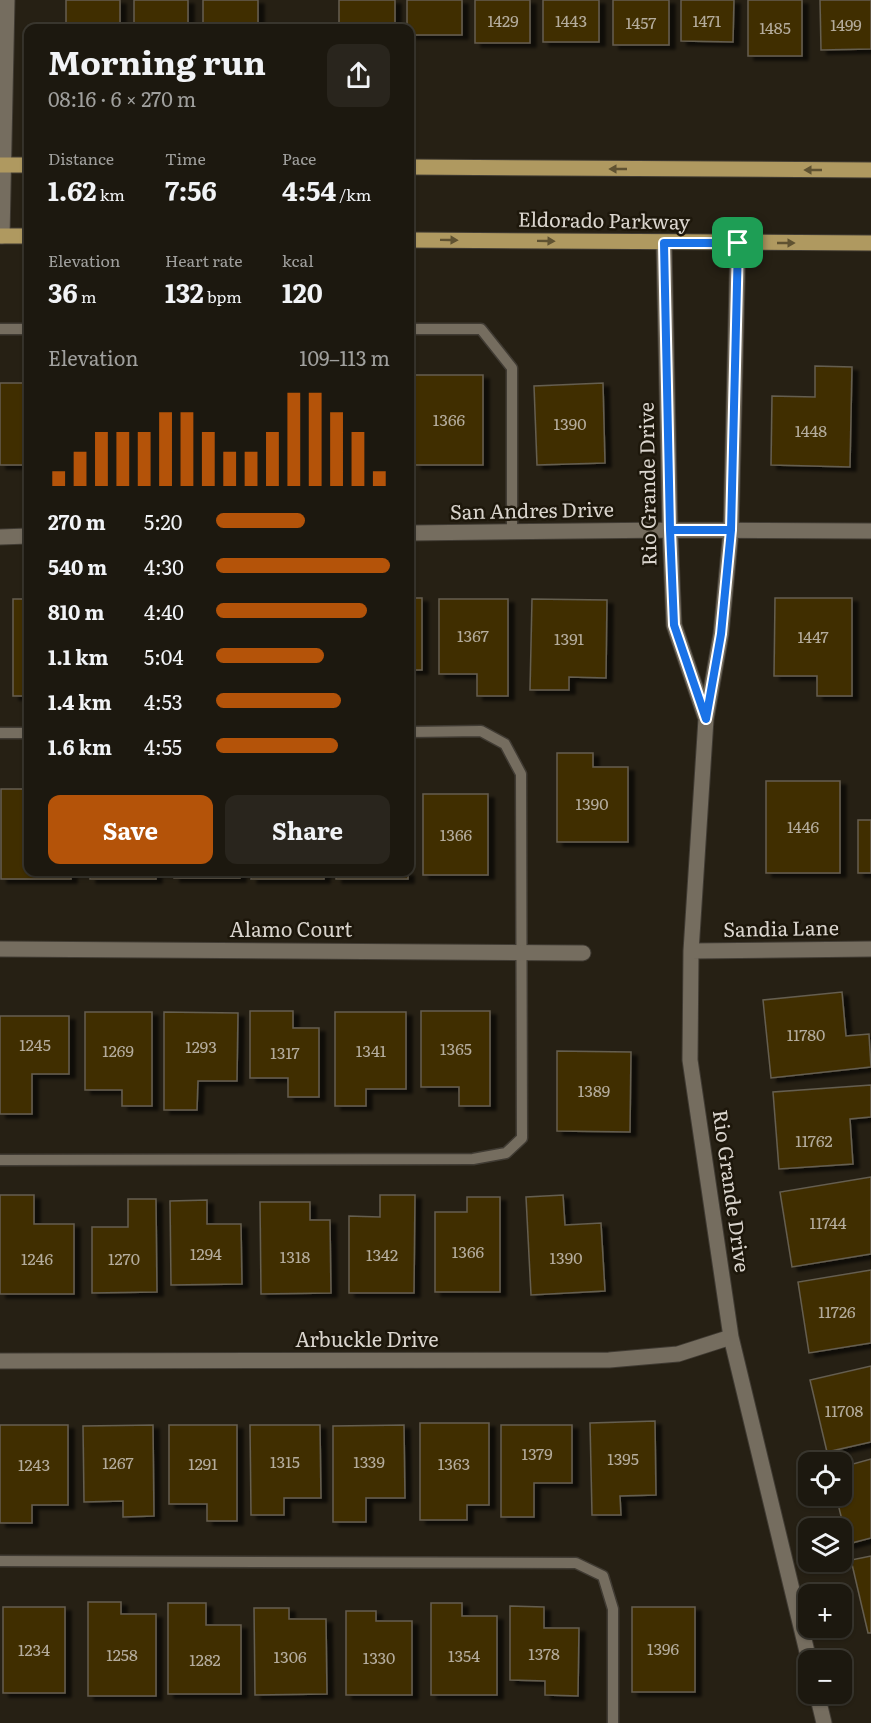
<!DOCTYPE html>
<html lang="en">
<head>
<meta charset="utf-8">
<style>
	body { margin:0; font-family:Literata,serif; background:#29251d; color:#f1f3f6; height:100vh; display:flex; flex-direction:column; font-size:22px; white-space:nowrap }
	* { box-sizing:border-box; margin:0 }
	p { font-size:20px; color:#a0a09e }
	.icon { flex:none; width:33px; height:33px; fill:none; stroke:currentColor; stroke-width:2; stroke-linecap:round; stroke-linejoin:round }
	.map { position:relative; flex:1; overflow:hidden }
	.side { position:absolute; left:24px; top:24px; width:390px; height:852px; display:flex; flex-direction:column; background:#1c180f; border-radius:12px; box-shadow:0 2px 4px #0004,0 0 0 2px #3a372f }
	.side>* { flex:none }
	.buttons { position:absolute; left:798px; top:1452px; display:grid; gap:12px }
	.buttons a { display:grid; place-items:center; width:54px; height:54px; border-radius:12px; background:#1c180f; box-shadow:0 2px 4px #0004,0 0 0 2px #3a372f; font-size:30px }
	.pin { position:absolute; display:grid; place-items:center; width:51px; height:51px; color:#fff; margin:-26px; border-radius:12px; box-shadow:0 3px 9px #0006 }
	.round { display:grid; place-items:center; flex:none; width:63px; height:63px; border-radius:12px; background:#29251d }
	.summary { display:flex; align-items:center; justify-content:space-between; height:102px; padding:0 24px }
	h1 { font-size:33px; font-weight:700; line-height:45px }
	.figures { display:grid; grid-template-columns:repeat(3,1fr); gap:9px; height:102px; padding:6px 24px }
	.figures div { display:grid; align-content:center }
	.figures b { font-size:26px; font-weight:700 }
	.figures small { font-size:16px; font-weight:400 }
	.figures p { font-size:16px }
	.chart { height:168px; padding:12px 24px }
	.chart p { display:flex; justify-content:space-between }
	.chart svg { width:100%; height:108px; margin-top:6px; stroke:#b45309; stroke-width:6 }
	.action { display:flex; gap:12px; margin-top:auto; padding:12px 24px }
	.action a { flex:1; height:69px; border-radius:12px; background:#b45309; color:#fff; font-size:24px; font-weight:700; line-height:69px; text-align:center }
	.action a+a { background:#29251d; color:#f1f3f6 }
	ul { padding:0 24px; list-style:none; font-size:20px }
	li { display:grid; grid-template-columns:96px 72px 1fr; align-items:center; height:45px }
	li i { height:15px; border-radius:8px; background:#b45309 }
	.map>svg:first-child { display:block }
	.building { fill:#412f06; stroke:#655e50; stroke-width:1.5; filter:url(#shadow) }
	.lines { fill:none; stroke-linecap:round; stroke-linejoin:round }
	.service-casing { stroke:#403b33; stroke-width:13 }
	.minor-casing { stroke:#403b33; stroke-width:17 }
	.primary-casing { stroke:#403b33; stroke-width:17 }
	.service { stroke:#756d5f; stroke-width:10 }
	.minor { stroke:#756d5f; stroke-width:15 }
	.primary { stroke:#af9960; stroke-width:15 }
	.oneway { fill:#5f5231 }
	.route-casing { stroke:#fff; stroke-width:12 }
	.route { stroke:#1a73e8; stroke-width:8 }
	.labels { text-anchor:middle; stroke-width:5; stroke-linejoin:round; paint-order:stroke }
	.number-label { font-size:16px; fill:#b4ac9c }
	.street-label { font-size:20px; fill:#dad5ce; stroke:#1d170b }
</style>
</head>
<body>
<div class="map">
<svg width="871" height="1723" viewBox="0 0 871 1723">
	<defs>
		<filter id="shadow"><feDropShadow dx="6" dy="4" stdDeviation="1.5" flood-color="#0009"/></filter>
	</defs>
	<rect width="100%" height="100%" fill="#262014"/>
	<path class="building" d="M66 0H120V28H66Z
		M134 0H188V28H134Z
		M203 0H258V28H203Z
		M339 0H395V28H339Z
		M407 0H462V35H410V28H407Z
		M475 0H530V43H475Z
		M543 0H599V42H543Z
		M613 0H669V45H613Z
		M681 0H734L733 42 681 41Z
		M748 0H802V56H748Z
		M820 0H871V49L821 50Z
		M815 366 852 367 850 467 771 465 772 396 815 397Z
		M415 375H483V465H415Z
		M0 383H28V465H0Z
		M603 383 605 463 537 465 534 386Z
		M410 598H422V670H410Z
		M775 598H852V696H817V676H774Z
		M13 599H28V696H13Z
		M439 599H508V696H477V674H439Z
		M532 599 607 600 606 678 569 677V690H530Z
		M557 753H593V767H628V842H557Z
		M766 781H840V873H766Z
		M1 789H28V872H71V879H1Z
		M423 794H488V875H423Z
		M858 820H871V873H858Z
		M90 872H156V879H90Z
		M174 872H240V878H174Z
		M252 872H324V879H251Z
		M336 872H408V879H336Z
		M842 992 846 1036 869 1034 871 1067 771 1078 763 1000Z
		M250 1011H293V1028H319V1097H288V1078H250Z
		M421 1011H490V1106H459V1087H421Z
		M85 1012H152V1106H122V1090H85Z
		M164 1012 238 1013 237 1081H198L197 1110H164Z
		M335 1012H406V1089H366V1106H335Z
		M0 1016H69V1074H32V1114H0Z
		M557 1051 631 1052 630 1132 557 1131Z
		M871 1085V1117L850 1119 853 1164 779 1169 773 1092Z
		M871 1177V1254L792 1267 780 1192Z
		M0 1195H34V1224H74V1294H0Z
		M380 1195H415L414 1293H349V1216L380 1217Z
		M563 1195 565 1225 601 1223 605 1291 531 1295 526 1197Z
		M467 1197H500V1292H435V1212H467Z
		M128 1199H156L157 1292 92 1293V1227H128Z
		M207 1200V1224H241L242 1284 171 1285 170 1201Z
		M260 1202H310V1220H330L331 1293 261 1294Z
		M871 1270V1343L809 1353 798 1282Z
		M871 1366V1442L827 1452 810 1380Z
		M655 1421 656 1495 620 1496 621 1515H592L590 1423Z
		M420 1423H489V1505H467V1520H420Z
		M0 1425H68V1505H32V1523H0Z
		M153 1425 154 1516 123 1517V1501L84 1502 83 1426Z
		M169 1425H237V1521H207V1504H169Z
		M250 1425H320L321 1498H284V1515H251Z
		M404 1425 405 1498H366V1522H333V1426Z
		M501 1425H572V1483H534V1517H501Z
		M871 1459V1538L848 1544 836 1496H842V1467Z
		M871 1556V1633H868L851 1560Z
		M88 1602H121V1614H156V1696H88Z
		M168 1603H206V1625H241V1694H168Z
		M431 1603H462V1616H497V1695H431Z
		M510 1606 544 1607V1628H579L578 1696 545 1695V1681L510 1680Z
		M3 1607H65V1693H3Z
		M632 1607H695V1692H632Z
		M254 1608H289V1619H326L327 1694 255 1695Z
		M346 1611H376V1621H412V1695H346Z"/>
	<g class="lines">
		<g class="service-casing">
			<path id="service" d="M0 329H28
				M410 329H481L512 368V532
				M0 733H28
				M0 1160 473 1159 506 1153 522 1138 521 774 505 744 481 731 410 732
				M0 1561 576 1563 603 1576 613 1609V1723"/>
		</g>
		<g class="minor-casing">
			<path id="minor" d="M2 236 7 0
				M664 243 670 530 674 625 705 716
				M738 243 731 530 721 634 706 719 691 951 690 1060 731 1337 809 1660
				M410 533 670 530 871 531
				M0 537 28 536
				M0 949 583 953
				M691 951 871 949
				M0 1361 609 1360 678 1354 731 1337
				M817 1694 824 1723"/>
		</g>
		<g class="primary-casing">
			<path id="primary" d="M0 165H28
				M410 167 871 170
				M0 236H28
				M410 240 871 243"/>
		</g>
		<use href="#service" class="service"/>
		<use href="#minor" class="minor"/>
		<use href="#primary" class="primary"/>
	</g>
	<defs><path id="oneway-solid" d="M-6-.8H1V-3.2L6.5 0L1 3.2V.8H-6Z" transform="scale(1.5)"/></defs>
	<g class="oneway">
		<use href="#oneway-solid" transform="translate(618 169) rotate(-180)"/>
		<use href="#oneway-solid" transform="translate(813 170) rotate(-180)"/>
		<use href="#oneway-solid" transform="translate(449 240) rotate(1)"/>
		<use href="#oneway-solid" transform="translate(546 241) rotate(1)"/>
		<use href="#oneway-solid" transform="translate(786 243)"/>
	</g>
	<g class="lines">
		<g class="route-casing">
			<path id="route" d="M738 243 731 530H670L674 625 706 719 721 634 731 530H670L664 243H738"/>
		</g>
		<use href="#route" class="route"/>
	</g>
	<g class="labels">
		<g class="number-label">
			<text x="503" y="27">1429</text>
			<text x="571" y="27">1443</text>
			<text x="707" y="27">1471</text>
			<text x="641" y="29">1457</text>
			<text x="846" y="31">1499</text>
			<text x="775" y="34">1485</text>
			<text x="449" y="426">1366</text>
			<text x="570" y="430">1390</text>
			<text x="811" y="437">1448</text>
			<text x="473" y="642">1367</text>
			<text x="813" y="643">1447</text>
			<text x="569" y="645">1391</text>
			<text x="592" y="810">1390</text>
			<text x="803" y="833">1446</text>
			<text x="456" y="841">1366</text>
			<text x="806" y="1041">11780</text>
			<text x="35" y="1051">1245</text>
			<text x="201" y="1053">1293</text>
			<text x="456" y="1055">1365</text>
			<text x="118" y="1057">1269</text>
			<text x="371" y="1057">1341</text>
			<text x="285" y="1059">1317</text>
			<text x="594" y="1097">1389</text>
			<text x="814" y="1147">11762</text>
			<text x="828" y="1229">11744</text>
			<text x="468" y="1258">1366</text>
			<text x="206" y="1260">1294</text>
			<text x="382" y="1261">1342</text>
			<text x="295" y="1263">1318</text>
			<text x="566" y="1264">1390</text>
			<text x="37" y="1265">1246</text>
			<text x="124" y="1265">1270</text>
			<text x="837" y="1318">11726</text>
			<text x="844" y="1417">11708</text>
			<text x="537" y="1460">1379</text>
			<text x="623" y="1465">1395</text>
			<text x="285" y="1468">1315</text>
			<text x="369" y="1468">1339</text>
			<text x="118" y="1469">1267</text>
			<text x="203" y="1470">1291</text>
			<text x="454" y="1470">1363</text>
			<text x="34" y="1471">1243</text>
			<text x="663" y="1655">1396</text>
			<text x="34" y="1656">1234</text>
			<text x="544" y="1660">1378</text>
			<text x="122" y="1661">1258</text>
			<text x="464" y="1662">1354</text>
			<text x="290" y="1663">1306</text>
			<text x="379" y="1664">1330</text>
			<text x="205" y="1666">1282</text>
		</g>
		<g class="street-label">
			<text transform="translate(604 221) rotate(1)" y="7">Eldorado Parkway</text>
			<text transform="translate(648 484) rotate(-91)" y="7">Rio Grande Drive</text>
			<text transform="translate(532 511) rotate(-1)" y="7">San Andres Drive</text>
			<text transform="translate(781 929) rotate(-1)" y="7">Sandia Lane</text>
			<text x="291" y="937">Alamo Court</text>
			<text transform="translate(731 1191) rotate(82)" y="7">Rio Grande Drive</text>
			<text x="367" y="1347">Arbuckle Drive</text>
		</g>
	</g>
</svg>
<div class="buttons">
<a><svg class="icon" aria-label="locate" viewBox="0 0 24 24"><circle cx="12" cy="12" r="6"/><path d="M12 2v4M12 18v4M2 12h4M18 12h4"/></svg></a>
<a><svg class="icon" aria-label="layers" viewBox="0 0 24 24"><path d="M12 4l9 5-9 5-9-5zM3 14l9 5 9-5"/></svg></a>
<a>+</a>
<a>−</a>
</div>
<div class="pin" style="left:738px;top:243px;background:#1e9e55"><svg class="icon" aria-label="arrive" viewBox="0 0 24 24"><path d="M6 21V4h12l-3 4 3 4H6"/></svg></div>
<section class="side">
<div class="summary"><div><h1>Morning run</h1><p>08:16 · 6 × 270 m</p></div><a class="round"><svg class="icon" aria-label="share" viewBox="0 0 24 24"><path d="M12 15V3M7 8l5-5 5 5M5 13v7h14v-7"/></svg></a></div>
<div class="figures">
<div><p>Distance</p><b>1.62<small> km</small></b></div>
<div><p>Time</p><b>7:56</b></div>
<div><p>Pace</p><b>4:54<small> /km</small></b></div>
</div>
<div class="figures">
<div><p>Elevation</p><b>36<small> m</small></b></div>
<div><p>Heart rate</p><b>132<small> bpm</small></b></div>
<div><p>kcal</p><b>120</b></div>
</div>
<div class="chart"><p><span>Elevation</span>109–113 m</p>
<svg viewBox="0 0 160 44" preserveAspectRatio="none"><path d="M5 44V38M15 44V30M25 44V22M35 44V22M45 44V22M55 44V14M65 44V14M75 44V22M85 44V30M95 44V30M105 44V22M115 44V6M125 44V6M135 44V14M145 44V22M155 44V38"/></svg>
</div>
<ul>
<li><b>270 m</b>5:20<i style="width:51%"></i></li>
<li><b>540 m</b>4:30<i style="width:100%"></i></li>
<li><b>810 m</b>4:40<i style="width:87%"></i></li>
<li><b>1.1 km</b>5:04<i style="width:62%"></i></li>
<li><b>1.4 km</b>4:53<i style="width:72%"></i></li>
<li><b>1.6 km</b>4:55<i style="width:70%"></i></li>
</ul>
<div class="action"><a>Save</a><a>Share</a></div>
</section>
</div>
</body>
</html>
